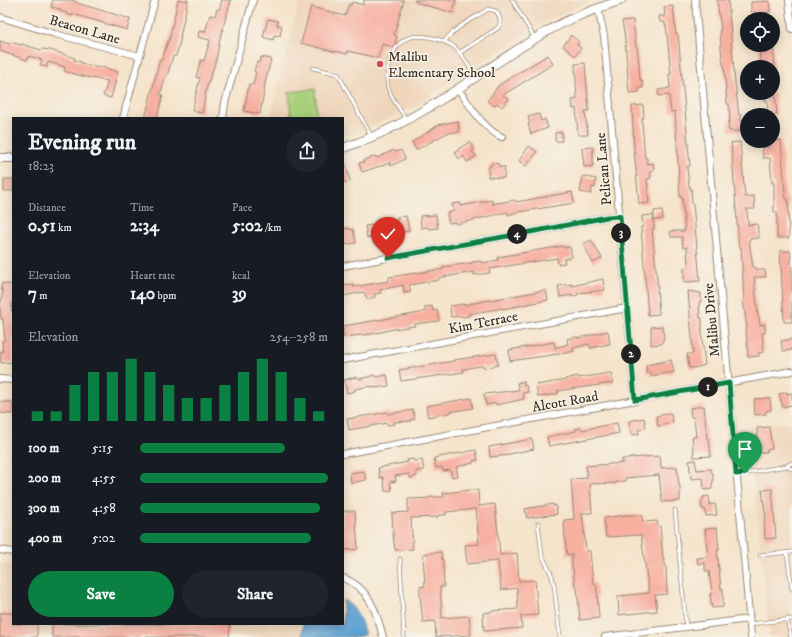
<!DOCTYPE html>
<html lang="en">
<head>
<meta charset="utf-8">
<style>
	body { margin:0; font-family:"IM FELL DW Pica",serif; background:#20242c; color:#f1f3f6; height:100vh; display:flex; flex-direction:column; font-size:15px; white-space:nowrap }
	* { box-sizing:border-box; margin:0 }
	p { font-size:13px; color:#9ea1a6 }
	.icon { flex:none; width:22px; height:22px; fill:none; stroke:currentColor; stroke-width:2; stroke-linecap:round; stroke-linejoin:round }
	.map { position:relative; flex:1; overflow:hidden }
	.side { position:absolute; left:12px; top:117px; width:332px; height:508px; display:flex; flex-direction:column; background:#171b24; border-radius:0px; box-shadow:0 2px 10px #0003 }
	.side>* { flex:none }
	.fabs { position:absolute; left:740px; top:12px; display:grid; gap:8px }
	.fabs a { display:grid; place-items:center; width:40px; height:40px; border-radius:50%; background:#171b24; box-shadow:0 2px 10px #0003; font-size:20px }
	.pin { position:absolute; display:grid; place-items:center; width:34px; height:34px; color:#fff; margin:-41px -17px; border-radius:50% 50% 50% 0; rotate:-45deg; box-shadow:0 0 4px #0007 }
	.pin .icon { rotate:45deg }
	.km { position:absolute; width:20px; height:20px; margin:-10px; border-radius:50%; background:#222; color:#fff; font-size:11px; line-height:20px; text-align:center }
	.round { display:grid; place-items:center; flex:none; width:42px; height:42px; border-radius:21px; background:#20242c }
	.summary { display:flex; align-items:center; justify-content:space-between; height:68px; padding:0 16px }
	h1 { font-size:22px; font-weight:800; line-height:30px }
	.metrics { display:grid; grid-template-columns:repeat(3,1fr); gap:6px; height:68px; padding:4px 16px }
	.metrics div { display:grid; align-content:center }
	.metrics b { font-size:17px; font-weight:800 }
	.metrics small { font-size:11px; font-weight:400 }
	.metrics p { font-size:11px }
	.chart { height:112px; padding:8px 16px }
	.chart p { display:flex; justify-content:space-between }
	.chart svg { width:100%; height:72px; margin-top:4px; stroke:#0b8043; stroke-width:6 }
	.primary-button { display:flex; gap:8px; margin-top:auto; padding:8px 16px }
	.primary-button a { flex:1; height:46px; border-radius:24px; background:#0b8043; color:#fff; font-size:16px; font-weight:800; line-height:46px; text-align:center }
	.primary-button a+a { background:#20242c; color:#f1f3f6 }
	ul { padding:0 16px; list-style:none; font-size:13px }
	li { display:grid; grid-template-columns:64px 48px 1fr; align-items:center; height:30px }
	li i { height:10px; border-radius:5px; background:#0b8043 }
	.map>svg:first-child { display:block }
	.built { fill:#efd6bb }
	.green { fill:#a8d07a; stroke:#727d4c }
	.water { fill:#5ca0d1; stroke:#4c6578 }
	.building { fill:#f7afa0 }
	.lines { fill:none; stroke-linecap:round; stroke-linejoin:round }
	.service-casing { stroke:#988775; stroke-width:4.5 }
	.minor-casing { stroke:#988775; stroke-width:8 }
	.tertiary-casing { stroke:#988775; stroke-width:10 }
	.service { stroke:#fff; stroke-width:3 }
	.minor { stroke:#fff; stroke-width:6 }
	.tertiary { stroke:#fff; stroke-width:8 }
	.route-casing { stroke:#fff; stroke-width:8 }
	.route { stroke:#0b8043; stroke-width:5 }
	.poi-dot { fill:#d1495b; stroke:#f7f3e8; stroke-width:1.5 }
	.labels { text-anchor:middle; stroke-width:3; stroke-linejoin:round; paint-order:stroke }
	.street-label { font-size:14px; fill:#3b2a1e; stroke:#f7f3e8 }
	.poi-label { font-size:14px; fill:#3b2a1e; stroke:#f7f3e8; text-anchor:start }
</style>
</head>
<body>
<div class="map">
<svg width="792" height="637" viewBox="0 0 792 637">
	<rect width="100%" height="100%" fill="#f7f3e8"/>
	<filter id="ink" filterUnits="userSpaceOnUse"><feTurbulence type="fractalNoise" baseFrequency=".025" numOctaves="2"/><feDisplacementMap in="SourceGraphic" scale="8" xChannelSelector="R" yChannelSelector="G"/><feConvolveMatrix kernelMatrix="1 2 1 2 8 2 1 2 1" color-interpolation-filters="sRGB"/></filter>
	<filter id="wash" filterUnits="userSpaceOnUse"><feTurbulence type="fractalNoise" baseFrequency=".012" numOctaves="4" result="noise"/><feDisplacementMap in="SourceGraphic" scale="16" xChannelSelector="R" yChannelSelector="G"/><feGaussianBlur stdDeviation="0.9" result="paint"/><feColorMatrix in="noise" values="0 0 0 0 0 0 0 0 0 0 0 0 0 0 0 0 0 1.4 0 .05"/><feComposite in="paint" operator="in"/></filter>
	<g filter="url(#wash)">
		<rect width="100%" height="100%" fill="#f5e4cc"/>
		<path class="built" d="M300 0H592L544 23 446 84 416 106 381 122 350 135 343 136V118H270Z
			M792 422V637H770L748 427Z
			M0 564H13V624H301V637H0Z"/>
		<path class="green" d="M315 89 317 118H291L289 92Z"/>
		<path class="water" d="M343 600C357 607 361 621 365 635L354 637H302L303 624H343Z"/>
		<g id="blocks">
			<path class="building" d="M53 0H71L77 2V3L130 19 127 30 73 14V16L66 14 67 13 60 11V9L51 7Z
				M178 0H188L180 37H181L176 56H173L167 76 166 75 160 95H163L157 118H145L160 59 162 60 168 41H169Z
				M222 0H231L220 38 216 60 207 86 202 113 192 111 200 78 196 77 201 60 204 61 210 40 198 37 199 31 205 32 210 15 215 16 217 9 219 10Z
				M364 0H404L394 35 397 36 395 44 393 47 382 44 378 58 348 51 347 54 336 51V52L301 43 311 7 345 16 349 4 351 5 352 2 363 5Z
				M415 0H456L453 13 415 2Z
				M717 0H728L735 83 739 115H741L742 131H729L728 122H730L729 104H727L724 65H723L721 48 720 29H721Z
				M769 1 770 12 756 14V12H751V2Z
				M673 6 676 34H678L690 166 687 167 689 187H691L692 204H693L700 281 684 282V268L688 267 687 247 683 248 682 237H671L670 231H685L682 197H680L675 111 671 112 669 95 659 96 658 90 670 88 669 74H671L666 25H665V22H660L659 16H665L664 7Z
				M268 19 278 21 277 25 282 26 280 36 274 35 273 40 263 37Z
				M633 20 636 47H637L638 54 640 80H642L643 88H639V92L629 93 625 38 622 21Z
				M571 35 579 42 577 45 581 48 575 56 563 46Z
				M0 41 9 44 10 42 21 45V44L41 50 42 49 50 50 75 58 74 60 81 62V63L98 68 99 66 118 72 111 98 103 96 108 81 86 77 64 71 65 67 48 62 47 67 40 65 42 60 29 56 27 60 0 51Z
				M759 45H773L775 67H763L762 61H760Z
				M548 55 553 64 503 95 509 99 502 107 497 103 494 106 487 101 499 85Z
				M261 57 271 59 264 87H265L260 114 244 111 249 84 253 85 256 72 254 71 257 62 259 63Z
				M585 63 589 111H585L588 135H578L576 108 573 109 572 100 577 99 575 64Z
				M764 93H775L777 115H768L767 100H764Z
				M643 105 644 118H642V123L645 158H647V164L653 163 654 170 650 171 651 178 647 179 649 203 639 204 634 149 632 106Z
				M539 114 541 121 545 119 548 128 531 134 528 124H530L528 117Z
				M458 121 459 132 447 133 416 150 412 142 437 126V125Z
				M562 132V141H555V133Z
				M781 140 785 193 786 199H788L789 238H777V212H774V183H772L770 158H763L762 147H770V141Z
				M470 142 474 149 472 151 476 156 467 162 463 156 459 159 455 152 459 150 458 149Z
				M740 142 745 197 754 196 755 209H747L748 225 757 224 759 238 749 239 753 268H757V270H765L766 277H754L758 317H759L760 325 765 324V333H762L764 352 759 353V356L748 357 746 328H747L743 299H744L741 247H739L731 143Z
				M529 146 537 152 526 166 519 161Z
				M593 147V166L584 167 582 148Z
				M394 150 395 152 401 150 405 159 391 166 390 163 362 172 359 163 364 162V160L376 156 377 158Z
				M343 163H345L350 181 343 183Z
				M492 163 499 164V167H505L504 178 488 177 489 166H491Z
				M583 176 596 179 595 188 592 187 591 194 580 192Z
				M4 179H13V191H4Z
				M572 192 574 203 518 212 508 215V212L456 224 455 222 449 223 447 213 454 211 452 204 461 203 460 206 492 200V204L515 200 516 202Z
				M662 210 663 219 654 220V211Z
				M436 215 438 228 429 229 428 227 421 228 420 216Z
				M653 215 654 229H652L658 289H657L659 314 648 315 641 227H643L642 216Z
				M406 216 409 231 383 236V238L374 239 373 237 367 238 365 226 398 221 397 217Z
				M349 228 350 230 353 229 356 243 343 245V229Z
				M591 240 602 258 593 263 583 244Z
				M563 246 564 248 570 247 572 257 564 259 565 263 558 264 557 258 489 269 490 273 474 275V272L438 278 439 280 409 285 411 292 404 293 403 285 380 290 381 293 374 294 375 297 367 299 364 292 343 296V286L353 284V287L389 281V277L444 269 443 267 472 263V262L481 261 482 263 498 260V257Z
				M780 251H790L792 272V322H784Z
				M603 279 605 290 578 293V295L572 297V295L560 297 558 286 572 284V286Z
				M2 283 13 285V299L11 311H13V362L1 363 0 352H3L2 341 5 340 3 319H1L0 307 3 290H1Z
				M546 290 548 300 503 309V308L469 314V316L463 317 462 316 451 317 450 306 463 304V305Z
				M688 291 701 293V302H699L700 318H702V339L705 365 694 368H689L687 354H693V351Z
				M432 306 433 311 437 310 439 321 414 324 415 326 394 329 372 334 343 337V326L420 313 425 311V307Z
				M663 326 664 340H662V344L651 345V327Z
				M608 331 610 344 590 348 589 344 573 348 574 351 566 353 510 361 509 350 554 342 555 348 568 344 567 339 574 337H578V338Z
				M792 339V350L783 351 781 341Z
				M496 354 498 365 485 368 484 366H480L463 369 464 372 401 381 399 370 454 361 453 360Z
				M671 360 674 372 651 376V372L647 373 646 365Z
				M609 373H611L613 383 557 391 558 394 538 397 536 385 566 380 565 379 578 376 579 378Z
				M375 375 376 377 387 375 389 386 375 388V386L371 387V386L355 389V391L347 393 344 380 356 377 360 379Z
				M524 381V386L526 385 528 392 523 393 524 399 497 405 496 403 486 405 484 394 519 390 517 383Z
				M787 392V394L792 393V405L783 407 779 394Z
				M471 398 473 408 449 412V413L428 417 426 406Z
				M770 398 771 410 766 411V414L755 415 754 399Z
				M0 402H13V414L0 413Z
				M704 406 707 439H709L711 456 694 457 692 437H696L694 417H691L690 408Z
				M413 410 415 419 410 420 411 421 394 422 395 424 388 425 387 423 349 430 347 419 388 412V414Z
				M671 413 673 423 658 426 656 416Z
				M644 418 646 428 638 430 639 434 632 435 629 421Z
				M617 423 619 433 549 446 547 437 576 431 575 429 581 428 582 430Z
				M769 427 772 449 767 450V452L758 453 757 428Z
				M532 439 534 449 509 454 510 455 490 457 489 447Z
				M476 450 478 460 473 461V463L456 467 458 476 452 477 450 470 443 471 442 467 436 468 434 458Z
				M660 456 661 468 677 467 679 486H680V501L662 502 659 475 625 478 626 481 617 482V483L590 484 592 513H582L586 551H590L593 584H596L597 592 599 618 580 620 577 587H575L573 568H572V554L567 555 565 540 564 520 574 519 571 479 587 478 586 466 623 463 622 459H630V458Z
				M413 459 414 461 422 460 424 470 416 471 417 476 410 478 409 474 395 476 396 481 390 482 392 490 385 491 383 477 380 478 378 468 408 462 407 460Z
				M695 460 697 470 711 469V472L713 473V483H712V489L704 490 703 478 691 479 689 461Z
				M364 471 366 480 351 483 350 473Z
				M772 489 776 538 765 539 764 519H766L762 490Z
				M470 490H478L479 506 495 504 500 555 517 553 519 581 535 580 538 615 521 616 522 628 484 631 483 613 491 612V611L518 609 517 588 501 590 498 561 467 564 465 545 479 544 476 509 446 512V515H438V517L411 518 413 549 395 550 393 535 392 513 408 512V499L430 498V497H444L443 493Z
				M709 496 710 505 715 504 717 515 706 516 705 509H702L701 501H703V497Z
				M553 504V506L556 505 557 514 527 518 525 509Z
				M343 511H355L358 549 343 550Z
				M627 515H642L643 522 657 521 658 526H660L663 559H664L666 568 667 594 655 595 657 611 619 615 618 596 649 593 641 535 606 537 604 518Z
				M717 528 719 550H717L721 589H723V607L712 608 710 594H712L709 571H705V563L698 564 697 558 708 557 705 529Z
				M441 552 442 560H443L444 587H440L442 618 469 616 471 635 436 637 435 621 423 622 420 595V587L425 586 423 554Z
				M0 613H13V624H37V637H0Z
				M52 624H230L229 637H52Z"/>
		</g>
	</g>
	<g filter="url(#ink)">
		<use href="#blocks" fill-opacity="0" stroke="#988775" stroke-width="1"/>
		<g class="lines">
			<g class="service-casing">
				<path id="service" d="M512 0 534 37
					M445 41C455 27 473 19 488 9L496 11C500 17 502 21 498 28L459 53
					M313 68 338 74 371 136
					M406 119C400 109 391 99 388 87 386 78 387 69 390 60 398 38 411 33 433 38 440 40 447 42 453 46 462 53 469 66 475 76
					M786 466 792 469
					M736 475 786 466 792 463
					M675 510 686 626
					M538 523 542 555 552 576 554 585 560 637
					M787 553 792 589
					M760 555 792 552
					M400 559 404 637
					M787 619 791 637
					M750 624 792 619"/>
			</g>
			<g class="minor-casing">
				<path id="minor" d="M695 0 751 637
					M789 0 792 29
					M598 8 604 36 635 401
					M0 17 55 34 140 56
					M458 89C471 106 482 128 502 137
					M123 118 155 0
					M223 118 225 103 253 0
					M343 266 552 228 607 217 619 216
					M343 360 627 308
					M0 379 13 380
					M343 454 792 371
					M0 550 13 552
					M343 578C369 587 377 613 383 637
					M605 637 749 619"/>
			</g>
			<g class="tertiary-casing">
				<path id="tertiary" d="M343 148C420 123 477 72 546 32 569 18 596 9 621 0
					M0 158H13"/>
			</g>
			<use href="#service" class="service"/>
			<use href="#minor" class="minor"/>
			<use href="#tertiary" class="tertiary"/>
		</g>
	</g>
	<g class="lines" filter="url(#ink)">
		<g class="route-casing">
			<path id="route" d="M388 258 552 228 607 217 620 216 635 400 729 383 736 474 745 473"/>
		</g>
		<use href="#route" class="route"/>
	</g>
	<circle class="poi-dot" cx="380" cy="64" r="4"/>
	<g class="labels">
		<g class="street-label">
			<text transform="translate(85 29) rotate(16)" y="5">Beacon Lane</text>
			<text transform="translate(603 169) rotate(-95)" y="5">Pelican Lane</text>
			<text transform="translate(711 320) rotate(-95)" y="5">Malibu Drive</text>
			<text transform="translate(483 322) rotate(-11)" y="5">Kim Terrace</text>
			<text transform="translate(565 401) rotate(-10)" y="5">Alcott Road</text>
		</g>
		<g class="poi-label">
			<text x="388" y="61">Malibu<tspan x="388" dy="16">Elementary School</tspan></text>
		</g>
	</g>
</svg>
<div class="fabs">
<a><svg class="icon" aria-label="locate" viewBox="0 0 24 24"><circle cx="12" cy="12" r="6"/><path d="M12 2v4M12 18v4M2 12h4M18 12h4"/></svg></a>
<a>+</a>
<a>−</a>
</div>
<div class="pin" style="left:745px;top:473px;background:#1e9e55"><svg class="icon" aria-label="arrive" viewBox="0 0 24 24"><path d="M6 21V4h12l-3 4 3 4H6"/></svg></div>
<div class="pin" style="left:388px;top:258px;background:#d93025"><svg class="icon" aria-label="check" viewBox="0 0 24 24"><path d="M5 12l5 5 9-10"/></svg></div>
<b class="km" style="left:708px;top:387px">1</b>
<b class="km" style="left:631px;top:354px">2</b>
<b class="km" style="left:621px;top:233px">3</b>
<b class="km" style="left:517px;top:234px">4</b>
<section class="side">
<div class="summary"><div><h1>Evening run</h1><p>18:23</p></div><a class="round"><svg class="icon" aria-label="share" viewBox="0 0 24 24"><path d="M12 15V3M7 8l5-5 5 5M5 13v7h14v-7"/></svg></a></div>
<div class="metrics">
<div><p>Distance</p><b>0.51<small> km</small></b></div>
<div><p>Time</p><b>2:34</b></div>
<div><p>Pace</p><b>5:02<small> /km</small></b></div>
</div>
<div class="metrics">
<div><p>Elevation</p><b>7<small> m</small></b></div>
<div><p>Heart rate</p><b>140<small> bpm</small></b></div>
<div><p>kcal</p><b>39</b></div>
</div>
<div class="chart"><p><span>Elevation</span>254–258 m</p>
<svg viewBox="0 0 160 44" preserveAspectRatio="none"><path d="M5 44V38M15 44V38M25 44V22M35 44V14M45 44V14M55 44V6M65 44V14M75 44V22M85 44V30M95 44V30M105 44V22M115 44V14M125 44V6M135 44V14M145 44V30M155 44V38"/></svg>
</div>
<ul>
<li><b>100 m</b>5:15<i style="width:77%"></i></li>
<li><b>200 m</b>4:55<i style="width:100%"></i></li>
<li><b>300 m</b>4:58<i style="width:96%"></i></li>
<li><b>400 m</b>5:02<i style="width:91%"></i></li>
</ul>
<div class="primary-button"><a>Save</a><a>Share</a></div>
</section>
</div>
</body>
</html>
